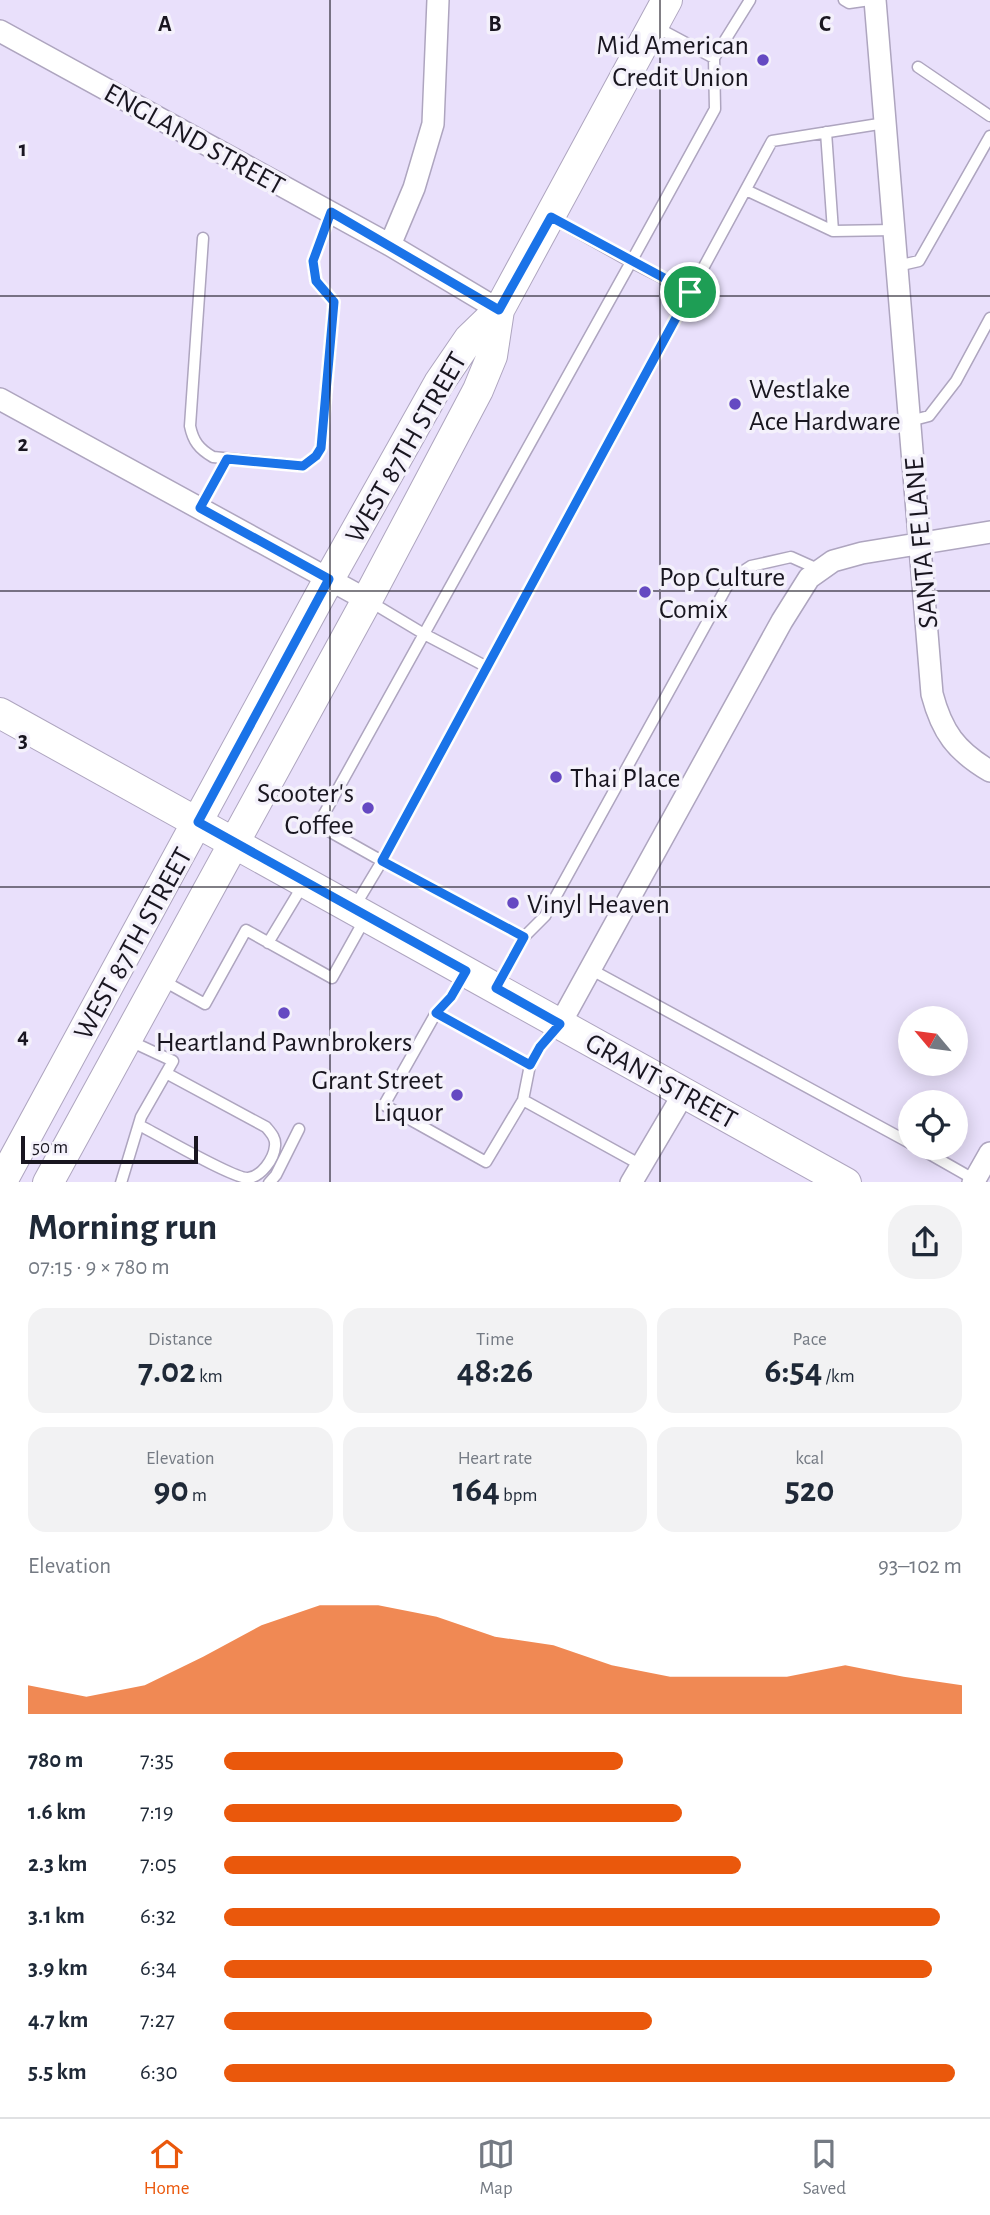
<!DOCTYPE html>
<html lang="en">
<head>
<meta charset="utf-8">
<style>
	body { margin:0; font-family:"Alegreya Sans",sans-serif; background:#f2f2f3; color:#1f2937; height:100vh; display:flex; flex-direction:column; font-size:26px; white-space:nowrap }
	* { box-sizing:border-box; margin:0 }
	p { font-size:23px; color:#747a83 }
	.icon { flex:none; width:38px; height:38px; fill:none; stroke:currentColor; stroke-width:2; stroke-linecap:round; stroke-linejoin:round }
	.map { position:relative; height:1182px; overflow:hidden }
	.sheet { display:flex; flex-direction:column; background:#fff; flex:1 }
	.sheet>* { flex:none }
	.needle { width:46px; rotate:299deg }
	.buttons { position:absolute; left:898px; top:1006px; display:grid; gap:14px }
	.buttons a { display:grid; place-items:center; width:70px; height:70px; border-radius:50%; background:#fff; box-shadow:0 4px 18px #0003; font-size:35px }
	.scale { position:absolute; left:21px; bottom:18px; width:177px; box-sizing:border-box; padding-left:7px; border:4px solid #191620; border-top:0; font-size:19px; line-height:24px; white-space:nowrap; color:#191620; -webkit-text-stroke:5px #f4f1fb; paint-order:stroke }
	.pin { position:absolute; display:grid; place-items:center; width:60px; height:60px; color:#fff; margin:-30px; border:4px solid #fff; border-radius:50%; box-shadow:0 2px 7px #0007 }
	.round { display:grid; place-items:center; flex:none; width:74px; height:74px; border-radius:28px; background:#f2f2f3 }
	.head { display:flex; align-items:center; justify-content:space-between; height:119px; padding:0 28px }
	h1 { font-size:38px; font-weight:700; line-height:52px }
	.stats { display:grid; grid-template-columns:repeat(3,1fr); gap:10px; height:119px; padding:7px 28px }
	.stats div { display:grid; align-content:center; border-radius:18px; background:#f2f2f3; text-align:center }
	.stats b { font-size:35px; font-weight:700 }
	.stats small { font-size:19px; font-weight:400 }
	.stats p { font-size:19px }
	.chart { height:196px; padding:14px 28px }
	.chart p { display:flex; justify-content:space-between }
	.chart svg { width:100%; height:126px; margin-top:7px; fill:#ea580c; opacity:.7 }
	ul { padding:0 28px; list-style:none; font-size:23px }
	li { display:grid; grid-template-columns:112px 84px 1fr; align-items:center; height:52px }
	li i { height:18px; border-radius:9px; background:#ea580c }
	.menu { display:flex; justify-content:space-around; align-items:center; height:98px; border-top:2px solid #e0e1e3; background:#fff; font-size:19px; color:#747a83 }
	.menu a { display:grid; justify-items:center; gap:4px }
	.menu .on { color:#ea580c }
	.map>svg:first-child { display:block }
	.lines { fill:none; stroke-linecap:round; stroke-linejoin:round }
	.lane-casing { stroke:#aea5bf; stroke-width:13 }
	.street-casing { stroke:#aea5bf; stroke-width:24 }
	.secondary-casing { stroke:#aea5bf; stroke-width:32 }
	.lane { stroke:#fff; stroke-width:10 }
	.street { stroke:#fff; stroke-width:21 }
	.secondary { stroke:#fff; stroke-width:30 }
	.route-casing { stroke:#fff; stroke-width:14 }
	.route { stroke:#1a73e8; stroke-width:9 }
	.grid { fill:none; stroke:#191620; stroke-width:2; stroke-opacity:0.55 }
	.poi-dot { fill:#6549c2; stroke:#f4f1fb; stroke-width:2.5 }
	.labels { text-anchor:middle; stroke-width:7; stroke-linejoin:round; paint-order:stroke }
	.poi-label { font-size:28px; fill:#191620; stroke:#f4f1fb; text-anchor:start }
	.street-label { font-size:28px; fill:#191620; stroke:#f4f1fb }
	.grid-label { font-size:23px; text-anchor:middle; font-weight:bold; fill:#191620; stroke:#f4f1fb; stroke-width:7; stroke-linejoin:round; paint-order:stroke }
</style>
</head>
<body>
<div class="map">
<svg width="990" height="1183" viewBox="0 0 990 1183">
	<rect width="100%" height="100%" fill="#e9e0fb"/>
	<g class="lines">
		<g class="lane-casing">
			<path id="lane" d="M844 0 849 3 870 0
				M656 27 714 58 715 109 631 262 690 292
				M714 58 750 0
				M918 67 990 116
				M826 132 833 231
				M746 190 833 231 894 230
				M203 238 190 426C193 441 199 449 213 457L303 466 316 456 321 448 334 302 316 281 313 261 331 212
				M897 266 919 261 990 136
				M910 421 929 416 956 381 990 318
				M200 508 227 459
				M369 601 424 634 631 262 551 217
				M355 906 382 861 318 825 424 634 487 667
				M524 937 545 916 731 579 751 566 791 557 820 570
				M268 943 303 885
				M590 969 910 1143
				M162 980 205 1004 246 930 332 978 366 917
				M497 986 524 937 382 861 772 141 885 123
				M436 1013 451 997 465 973
				M530 1065 540 1047 559 1024
				M523 1100 530 1065 436 1013 384 1105 486 1162 523 1100 641 1165
				M139 1125C157 1134 234 1179 248 1178 261 1177 274 1159 275 1146 276 1138 271 1133 266 1127L166 1073
				M919 1148 977 1181
				M121 1183 141 1117 173 1061 128 1040
				M269 1183 276 1175 299 1129"/>
		</g>
		<g class="street-casing">
			<path id="street" d="M875 0 932 694C942 732 956 751 990 771
				M0 31 390 245 499 310
				M390 245 414 188 433 124 438 0
				M0 399 367 600
				M560 1024 782 621 809 578 833 561 862 553 990 532
				M631 1183 684 1093
				M973 1183 990 1153"/>
		</g>
		<g class="secondary-casing">
			<path id="secondary" d="M0 713 846 1183
				M1 1183 329 579 439 383 469 339 499 310 667 0
				M48 1183 367 600 478 390 492 356 499 310"/>
		</g>
		<use href="#lane" class="lane"/>
		<use href="#street" class="street"/>
		<use href="#secondary" class="secondary"/>
	</g>
	<g class="lines">
		<g class="route-casing">
			<path id="route" d="M331 212 499 310 551 217 690 292 382 861 524 937 496 988 560 1024 540 1047 530 1065 436 1013 451 997 466 971 198 822 329 579 200 508 227 459 303 466 316 456 321 448 334 302 316 281 313 261Z"/>
		</g>
		<use href="#route" class="route"/>
	</g>
	<path class="grid" d="M330 0V1183M660 0V1183M0 296H990M0 591H990M0 887H990"/>
	<g class="poi-dot">
		<circle cx="763" cy="60" r="7"/>
		<circle cx="735" cy="404" r="7"/>
		<circle cx="645" cy="592" r="7"/>
		<circle cx="556" cy="777" r="7"/>
		<circle cx="368" cy="808" r="7"/>
		<circle cx="513" cy="903" r="7"/>
		<circle cx="284" cy="1013" r="7"/>
		<circle cx="457" cy="1095" r="7"/>
	</g>
	<g class="labels">
		<g class="poi-label">
			<text x="749" y="54" text-anchor="end">Mid American<tspan x="749" dy="32">Credit Union</tspan></text>
			<text x="749" y="398">Westlake<tspan x="749" dy="32">Ace Hardware</tspan></text>
			<text x="659" y="586">Pop Culture<tspan x="659" dy="32">Comix</tspan></text>
			<text x="570" y="787">Thai Place</text>
			<text x="354" y="802" text-anchor="end">Scooter's<tspan x="354" dy="32">Coffee</tspan></text>
			<text x="527" y="913">Vinyl Heaven</text>
			<text x="284" y="1051" text-anchor="middle">Heartland Pawnbrokers</text>
			<text x="443" y="1089" text-anchor="end">Grant Street<tspan x="443" dy="32">Liquor</tspan></text>
		</g>
		<g class="street-label">
			<text transform="translate(195 138) rotate(29)" y="10">ENGLAND STREET</text>
			<text transform="translate(405 447) rotate(-60)" y="10">WEST 87TH STREET</text>
			<text transform="translate(920 543) rotate(-95)" y="10">SANTA FE LANE</text>
			<text transform="translate(132 943) rotate(-61)" y="10">WEST 87TH STREET</text>
			<text transform="translate(662 1080) rotate(29)" y="10">GRANT STREET</text>
		</g>
	</g>
	<g class="grid-label">
		<text x="165" y="31">A</text>
		<text x="495" y="31">B</text>
		<text x="825" y="31">C</text>
		<text x="23" y="156">1</text>
		<text x="23" y="451">2</text>
		<text x="23" y="747">3</text>
		<text x="23" y="1043">4</text>
	</g>
</svg>
<div class="buttons">
<a><svg class="needle" viewBox="-14 -14 28 28"><path d="M0-13l5 13h-10z" fill="#e53935"/><path d="M0 13l5-13h-10z" fill="#747a83"/></svg></a>
<a><svg class="icon" aria-label="locate" viewBox="0 0 24 24"><circle cx="12" cy="12" r="6"/><path d="M12 2v4M12 18v4M2 12h4M18 12h4"/></svg></a>
</div>
<div class="scale">50 m</div>
<div class="pin" style="left:690px;top:292px;background:#1e9e55"><svg class="icon" aria-label="arrive" viewBox="0 0 24 24"><path d="M6 21V4h12l-3 4 3 4H6"/></svg></div>
</div>
<section class="sheet">
<div class="head"><div><h1>Morning run</h1><p>07:15 · 9 × 780 m</p></div><a class="round"><svg class="icon" aria-label="share" viewBox="0 0 24 24"><path d="M12 15V3M7 8l5-5 5 5M5 13v7h14v-7"/></svg></a></div>
<div class="stats">
<div><p>Distance</p><b>7.02<small> km</small></b></div>
<div><p>Time</p><b>48:26</b></div>
<div><p>Pace</p><b>6:54<small> /km</small></b></div>
</div>
<div class="stats">
<div><p>Elevation</p><b>90<small> m</small></b></div>
<div><p>Heart rate</p><b>164<small> bpm</small></b></div>
<div><p>kcal</p><b>520</b></div>
</div>
<div class="chart"><p><span>Elevation</span>93–102 m</p>
<svg viewBox="0 0 160 44" preserveAspectRatio="none"><path d="M0 44V34L10 38L20 34L30 24L40 13L50 6L60 6L70 10L80 17L90 20L100 27L110 31L120 31L130 31L140 27L150 31L160 34V44z"/></svg>
</div>
<ul>
<li><b>780 m</b>7:35<i style="width:54%"></i></li>
<li><b>1.6 km</b>7:19<i style="width:62%"></i></li>
<li><b>2.3 km</b>7:05<i style="width:70%"></i></li>
<li><b>3.1 km</b>6:32<i style="width:97%"></i></li>
<li><b>3.9 km</b>6:34<i style="width:96%"></i></li>
<li><b>4.7 km</b>7:27<i style="width:58%"></i></li>
<li><b>5.5 km</b>6:30<i style="width:99%"></i></li>
</ul>
</section>
<nav class="menu">
<a class="on"><svg class="icon" aria-label="home" viewBox="0 0 24 24"><path d="M3 11l9-7 9 7M6 9v11h12V9"/></svg>Home</a>
<a><svg class="icon" aria-label="map" viewBox="0 0 24 24"><path d="M3 6l6-2 6 2 6-2v14l-6 2-6-2-6 2zM9 4v14M15 6v14"/></svg>Map</a>
<a><svg class="icon" aria-label="saved" viewBox="0 0 24 24"><path d="M7 4h10v16l-5-4-5 4z"/></svg>Saved</a>
</nav>
</body>
</html>
